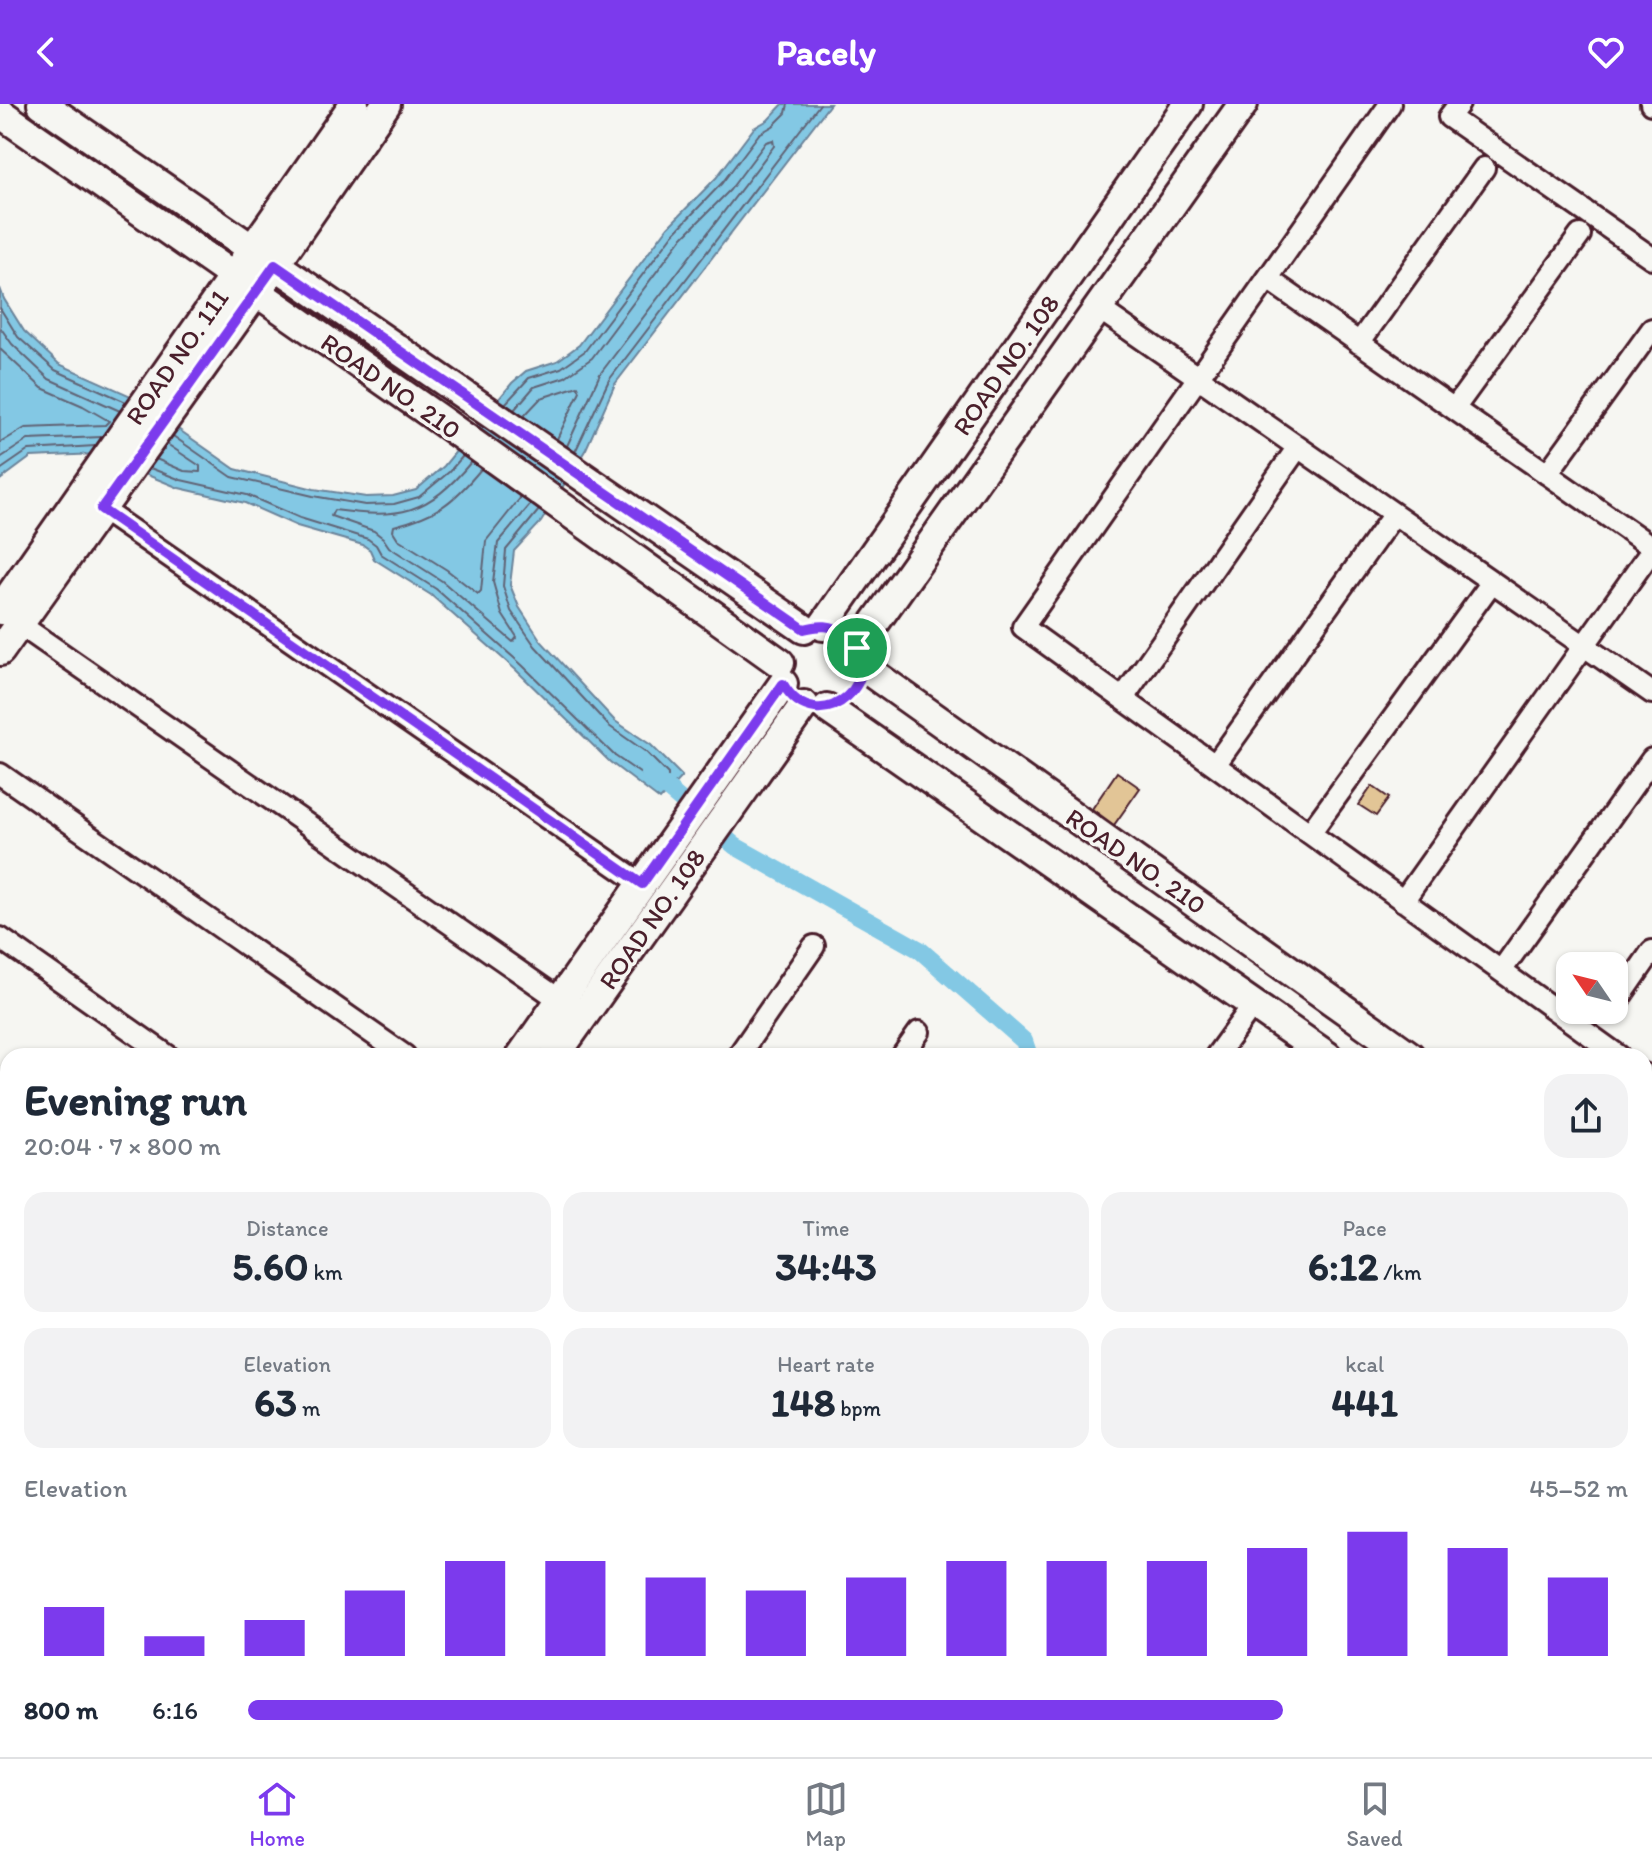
<!DOCTYPE html>
<html lang="en">
<head>
<meta charset="utf-8">
<style>
	body { margin:0; font-family:Itim,sans-serif; background:#f2f2f3; color:#1f2937; height:100vh; display:flex; flex-direction:column; font-size:30px; white-space:nowrap }
	* { box-sizing:border-box; margin:0 }
	p { font-size:26px; color:#747a83 }
	.icon { flex:none; width:44px; height:44px; fill:none; stroke:currentColor; stroke-width:2; stroke-linecap:round; stroke-linejoin:round }
	.map { position:relative; flex:1; overflow:hidden }
	.details { position:absolute; left:0px; top:944px; width:1652px; height:710px; display:flex; flex-direction:column; background:#fff; border-radius:24px 24px 0 0; box-shadow:0 2px 6px #0004 }
	.details>* { flex:none }
	.needle { width:52px; rotate:305deg }
	.fabs { position:absolute; left:1556px; top:848px; display:grid; gap:16px }
	.fabs a { display:grid; place-items:center; width:72px; height:72px; border-radius:16px; background:#fff; box-shadow:0 2px 6px #0004; font-size:40px }
	.pin { position:absolute; display:grid; place-items:center; width:68px; height:68px; color:#fff; margin:-34px; border:4px solid #fff; border-radius:50%; box-shadow:0 2px 8px #0007 }
	.round { display:grid; place-items:center; flex:none; width:84px; height:84px; border-radius:24px; background:#f2f2f3 }
	.head { display:flex; align-items:center; justify-content:space-between; height:136px; padding:0 24px }
	h1 { font-size:44px; font-weight:700; line-height:60px }
	.figures { display:grid; grid-template-columns:repeat(3,1fr); gap:12px; height:136px; padding:8px 24px }
	.figures div { display:grid; align-content:center; border-radius:20px; background:#f2f2f3; text-align:center }
	.figures b { font-size:40px; font-weight:700 }
	.figures small { font-size:22px; font-weight:400 }
	.figures p { font-size:22px }
	.chart { height:224px; padding:16px 24px }
	.chart p { display:flex; justify-content:space-between }
	.chart svg { width:100%; height:144px; margin-top:8px; stroke:#7c3aed; stroke-width:6 }
	ul { padding:0 24px; list-style:none; font-size:26px }
	li { display:grid; grid-template-columns:128px 96px 1fr; align-items:center; height:60px }
	li i { height:20px; border-radius:10px; background:#7c3aed }
	header { display:flex; justify-content:space-between; align-items:center; height:104px; padding:0 24px; background:#7c3aed; color:#fff; font-size:36px; font-weight:700 }
	.dock { display:flex; justify-content:space-around; align-items:center; height:112px; border-top:2px solid #e0e1e3; background:#fff; font-size:22px; color:#747a83 }
	.dock a { display:grid; justify-items:center; gap:4px }
	.dock .selected { color:#7c3aed }
	.map>svg:first-child { display:block }
	.water { fill:#83c8e4; stroke:#6c849a; stroke-width:2 }
	.lines { fill:none; stroke-linecap:round; stroke-linejoin:round }
	.shore { stroke:#616375; stroke-width:2 }
	.canal { stroke:#83c8e4; stroke-width:18 }
	.building { fill:#e2c596; stroke:#4a1f2b; stroke-width:2 }
	.street-casing { stroke:#4a1f2b; stroke-width:26 }
	.secondary-casing { stroke:#4a1f2b; stroke-width:34 }
	.street { stroke:#f6f6f2; stroke-width:20 }
	.secondary { stroke:#f6f6f2; stroke-width:28 }
	.route-casing { stroke:#fff; stroke-width:16 }
	.route { stroke:#7c3aed; stroke-width:10 }
	.labels { text-anchor:middle; stroke-width:7; stroke-linejoin:round; paint-order:stroke }
	.street-label { font-size:26px; fill:#4a1f2b; stroke:#f6f6f2 }
</style>
</head>
<body>
<header><svg class="icon" aria-label="back" viewBox="0 0 24 24"><path d="M15 5l-7 7 7 7"/></svg>Pacely<svg class="icon" aria-label="heart" viewBox="0 0 24 24"><path d="M12 20l-8-8c-3-5 5-10 8-4 3-6 11-1 8 4z"/></svg></header>
<div class="map">
<svg width="1652" height="1653" viewBox="0 0 1652 1653">
	<rect width="100%" height="100%" fill="#f6f6f2"/>
	<filter id="ink" filterUnits="userSpaceOnUse"><feTurbulence type="fractalNoise" baseFrequency=".0125" numOctaves="2"/><feDisplacementMap in="SourceGraphic" scale="16" xChannelSelector="R" yChannelSelector="G"/><feConvolveMatrix kernelMatrix="1 2 1 2 8 2 1 2 1" color-interpolation-filters="sRGB"/></filter>
	<g filter="url(#ink)">
		<path class="water" d="M783 0H830L615 280 586 345 541 418 514 447 510 481 519 503 541 537 615 617 651 641 682 672 660 696 610 658 516 566 431 491 374 455 370 446 363 441 297 422 245 399 179 384 96 350 31 353 0 376V184L4 195 24 227 59 260 131 292 235 365 314 385 366 393 393 392 416 386 444 362 512 279 526 267 557 257 579 241 668 123 716 74 754 24 768 16Z"/>
		<g class="lines">
			<path class="shore" d="M0 204 18 233 55 266 126 298
				M0 223 12 240 49 275 120 307
				M0 245 42 284 83 302 109 317 105 321 25 324 0 339
				M505 300 529 274 561 264 585 247 674 129 722 79 759 30 773 22 786 9 788 0
				M514 306 534 283 565 273 592 254 681 135 730 86 766 38 773 36 774 42 600 270 567 342
				M524 312 541 294 578 282 580 287 557 335
				M173 332 232 373 313 392 365 401 394 400 419 393 449 368 463 352
				M575 348 609 276 820 0
				M0 354 28 336 102 333
				M156 355 184 367 200 368V362L167 340
				M471 358C427 411 400 415 334 406L331 412 374 427 383 434 389 443 442 477 513 538 517 533 502 510 493 478 498 439 531 400
				M150 364 181 376 247 391 300 414 368 435 376 441 381 450 436 485 522 561 615 652 660 683 668 675V670L646 648 609 622 535 542 511 507 503 482 506 446 539 406
				M481 365C453 399 437 411 394 422L393 427 398 435 447 466 478 490 481 487 486 437 521 393
				M0 366 29 346 95 342"/>
			<path class="canal" d="M650 670 735 742 920 846 1024 937 1029 952
				M1337 1646 1339 1653"/>
		</g>
		<path class="building" d="M1117 668 1140 684 1114 721 1092 705Z
			M1372 682 1389 694 1376 712 1359 701Z"/>
		<g class="lines">
			<g class="street-casing">
				<path id="street" d="M1390 0 1023 523 1619 952
					M1459 0 1449 13 1652 154
					M1651 0H1652
					M1268 175 1652 443
					M1098 204 1652 589
					M1359 239 1484 64
					M1454 305 1580 131
					M1547 370 1652 225
					M101 405 642 780
					M19 520 560 896
					M1123 594 1298 343
					M1215 661 1394 410
					M0 670 405 952
					M1310 729 1492 478
					M1403 797 1652 446
					M0 834 168 952
					M1501 867 1652 655
					M1614 902 1652 847
					M738 952 814 842
					M902 952 919 928
					M1216 952 1253 901
					M1644 970 1652 976
					M0 1000 8 1006
					M1644 1174 1652 1180
					M0 1197 8 1186
					M1644 1392 1652 1397
					M0 1436 8 1424
					M1644 1590 1652 1596
					M617 1646 627 1653
					M975 1646 985 1653
					M1009 1646 1019 1653
					M1536 1646 1546 1653
					M415 1653 420 1646
					M863 1653 868 1646"/>
			</g>
			<g class="secondary-casing">
				<path id="secondary" d="M42 0 804 525
					M0 9 443 318 780 559
					M0 506 354 0
					M823 522 1188 0
					M857 544 1243 0
					M0 547 256 188 386 0
					M862 562 1410 952
					M827 604 1327 952
					M521 952 783 580
					M555 952 804 601
					M1644 1095 1652 1098
					M1644 1160 1652 1161
					M0 1451 8 1457
					M0 1482 8 1487
					M232 1646 242 1653
					M276 1646 286 1653
					M43 1653 47 1646
					M72 1653 75 1646"/>
			</g>
			<use href="#street" class="street"/>
			<use href="#secondary" class="secondary"/>
		</g>
	</g>
	<g class="lines" filter="url(#ink)">
		<g class="route-casing">
			<path id="route" d="M275 161 804 525C819 521 832 520 845 530 896 567 820 643 783 580L642 780 101 405Z"/>
		</g>
		<use href="#route" class="route"/>
	</g>
	<g class="labels">
		<g class="street-label">
			<text transform="translate(177 253) rotate(-55)" y="9">ROAD NO. 111</text>
			<text transform="translate(1006 261) rotate(-55)" y="9">ROAD NO. 108</text>
			<text transform="translate(391 282) rotate(35)" y="9">ROAD NO. 210</text>
			<text transform="translate(1136 757) rotate(35)" y="9">ROAD NO. 210</text>
			<text transform="translate(652 815) rotate(-55)" y="9">ROAD NO. 108</text>
		</g>
	</g>
</svg>
<div class="fabs">
<a><svg class="needle" viewBox="-14 -14 28 28"><path d="M0-13l5 13h-10z" fill="#e53935"/><path d="M0 13l5-13h-10z" fill="#747a83"/></svg></a>
</div>
<div class="pin" style="left:857px;top:544px;background:#1e9e55"><svg class="icon" aria-label="arrive" viewBox="0 0 24 24"><path d="M6 21V4h12l-3 4 3 4H6"/></svg></div>
<section class="details">
<div class="head"><div><h1>Evening run</h1><p>20:04 · 7 × 800 m</p></div><a class="round"><svg class="icon" aria-label="share" viewBox="0 0 24 24"><path d="M12 15V3M7 8l5-5 5 5M5 13v7h14v-7"/></svg></a></div>
<div class="figures">
<div><p>Distance</p><b>5.60<small> km</small></b></div>
<div><p>Time</p><b>34:43</b></div>
<div><p>Pace</p><b>6:12<small> /km</small></b></div>
</div>
<div class="figures">
<div><p>Elevation</p><b>63<small> m</small></b></div>
<div><p>Heart rate</p><b>148<small> bpm</small></b></div>
<div><p>kcal</p><b>441</b></div>
</div>
<div class="chart"><p><span>Elevation</span>45–52 m</p>
<svg viewBox="0 0 160 44" preserveAspectRatio="none"><path d="M5 44V29M15 44V38M25 44V33M35 44V24M45 44V15M55 44V15M65 44V20M75 44V24M85 44V20M95 44V15M105 44V15M115 44V15M125 44V11M135 44V6M145 44V11M155 44V20"/></svg>
</div>
<ul>
<li><b>800 m</b>6:16<i style="width:75%"></i></li>
</ul>
</section>
</div>
<nav class="dock">
<a class="selected"><svg class="icon" aria-label="home" viewBox="0 0 24 24"><path d="M3 11l9-7 9 7M6 9v11h12V9"/></svg>Home</a>
<a><svg class="icon" aria-label="map" viewBox="0 0 24 24"><path d="M3 6l6-2 6 2 6-2v14l-6 2-6-2-6 2zM9 4v14M15 6v14"/></svg>Map</a>
<a><svg class="icon" aria-label="saved" viewBox="0 0 24 24"><path d="M7 4h10v16l-5-4-5 4z"/></svg>Saved</a>
</nav>
</body>
</html>
